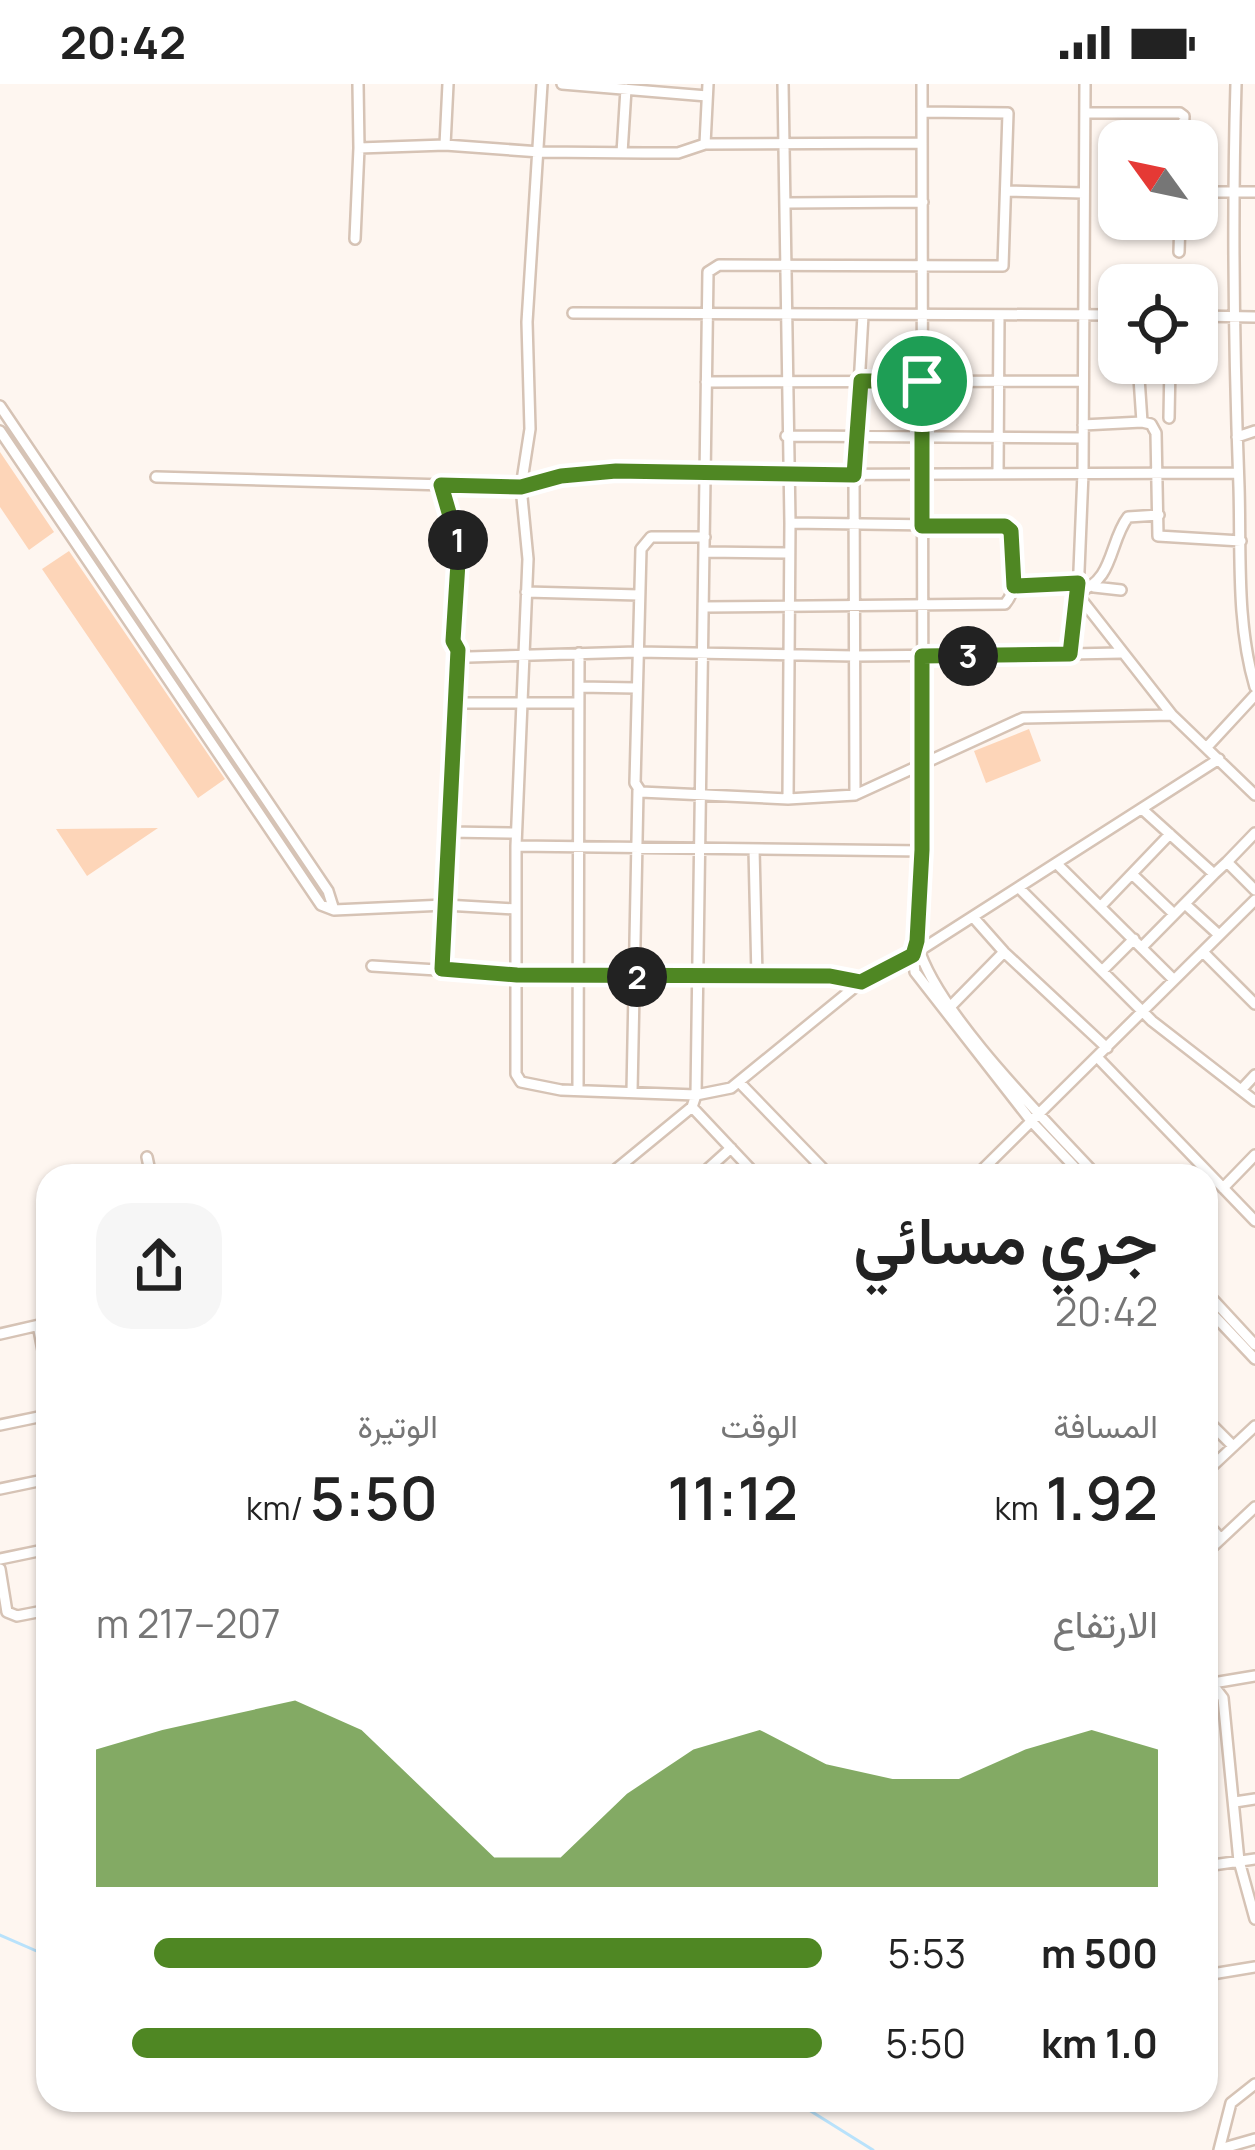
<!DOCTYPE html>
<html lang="ar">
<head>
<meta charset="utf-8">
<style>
	body { margin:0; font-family:Manrope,Vazirmatn,sans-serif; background:#f6f6f6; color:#222; direction:rtl; height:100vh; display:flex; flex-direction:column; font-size:45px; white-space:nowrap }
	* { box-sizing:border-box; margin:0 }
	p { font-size:39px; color:#767676 }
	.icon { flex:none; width:66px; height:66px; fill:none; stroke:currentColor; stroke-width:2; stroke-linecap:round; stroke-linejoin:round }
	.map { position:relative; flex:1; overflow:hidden; direction:ltr }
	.drawer { position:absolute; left:36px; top:1080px; width:1182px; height:948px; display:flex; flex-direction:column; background:#fff; border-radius:36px; box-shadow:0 3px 9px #0004; direction:rtl }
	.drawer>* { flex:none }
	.needle { width:78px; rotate:303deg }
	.fabs { position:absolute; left:1098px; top:36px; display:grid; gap:24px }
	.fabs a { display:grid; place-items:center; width:120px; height:120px; border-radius:24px; background:#fff; box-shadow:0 3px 9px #0004; font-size:60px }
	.pin { position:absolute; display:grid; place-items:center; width:102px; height:102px; color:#fff; margin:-51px; border:6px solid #fff; border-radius:50%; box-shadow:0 3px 12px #0007 }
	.km { position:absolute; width:60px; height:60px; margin:-30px; border-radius:50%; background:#222; color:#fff; font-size:33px; line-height:60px; text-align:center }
	.round { display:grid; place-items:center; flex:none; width:126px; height:126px; border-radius:36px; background:#f6f6f6 }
	.headline { display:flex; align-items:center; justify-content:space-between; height:204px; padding:0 60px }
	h1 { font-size:66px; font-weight:600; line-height:90px }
	.stats { display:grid; grid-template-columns:repeat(3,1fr); gap:18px; height:204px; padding:12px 60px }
	.stats div { display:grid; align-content:center }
	.stats b { font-size:60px; font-weight:600 }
	.stats small { font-size:33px; font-weight:400 }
	.stats p { font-size:33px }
	.chart { height:336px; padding:24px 60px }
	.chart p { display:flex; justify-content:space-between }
	.chart svg { width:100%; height:216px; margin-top:12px; fill:#4f8723; opacity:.7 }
	ul { padding:0 60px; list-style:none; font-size:39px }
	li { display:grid; grid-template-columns:192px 144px 1fr; align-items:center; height:90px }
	li i { height:30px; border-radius:15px; background:#4f8723 }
	.status { display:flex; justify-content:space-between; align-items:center; height:84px; padding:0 60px; background:#fff; direction:ltr }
	.status svg { height:33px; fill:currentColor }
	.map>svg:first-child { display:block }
	.green { fill:#fdd5b8 }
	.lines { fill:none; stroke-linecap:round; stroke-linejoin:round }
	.stream { stroke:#b9e2fb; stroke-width:3 }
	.street-casing { stroke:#d6c3b5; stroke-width:14 }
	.street { stroke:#fff; stroke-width:9 }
	.route-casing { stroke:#fff; stroke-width:24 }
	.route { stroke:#4f8723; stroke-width:15 }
</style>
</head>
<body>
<div class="status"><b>20:42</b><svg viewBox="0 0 49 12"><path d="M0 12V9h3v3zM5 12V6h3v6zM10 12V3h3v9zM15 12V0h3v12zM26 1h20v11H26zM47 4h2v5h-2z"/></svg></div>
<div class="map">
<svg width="1255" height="2066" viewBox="0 0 1255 2066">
	<rect width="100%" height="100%" fill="#fef6f0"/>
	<path class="green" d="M0 368 54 448 29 466 0 423Z
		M69 467 225 695 198 714 42 485Z
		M1029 645 1041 677 986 699 974 667Z
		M158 744 87 792 56 745Z"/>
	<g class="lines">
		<path class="stream" d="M0 1851 48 1872
			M793 2016 873 2066"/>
		<g class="street-casing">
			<path id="street" d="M358 0 359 64 445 61 540 68 645 69H678L705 60 708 0
				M542 0 527 238 530 345 521 403 528 475 516 762V990L521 998 561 1006 696 1011 731 1004 861 898 919 867 1219 675
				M562 0 707 12
				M783 0 790 439 788 715
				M922 0 923 767 917 857 913 871 915 888 1032 1038 1083 1092
				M1085 0 1083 389 1078 511 1172 631 1255 711
				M1236 0C1232 134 1234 269 1239 403 1241 469 1236 539 1255 603
				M1085 29H1180L1184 32 1183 57
				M705 60 922 59
				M445 61 448 0
				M622 69 626 5
				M1006 107 1083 109
				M1197 108H1255
				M787 119 923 118
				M355 155 359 64
				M1179 168 1180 135
				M573 229 1119 231
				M1197 232 1255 233
				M706 298 1082 297
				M0 322 328 807 334 826
				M1169 334 1170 279
				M1142 338 1151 340 1156 349 1158 452 1241 457
				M1083 341 1142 338 1138 279
				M0 347 321 821 334 826 445 821 516 825
				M786 352 1083 354
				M1237 353 1255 347
				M998 390 999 231
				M156 393 521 403C580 382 643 388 705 391L1238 389
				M441 401 459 463 453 557 458 567 469 573 637 568 854 572 1071 570 1078 511
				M705 453H651L641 465 635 699 641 708 788 715 855 711 1023 634 1172 631
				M705 468 789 469
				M1014 502 1078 499
				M1094 503 1121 506
				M526 508 639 511
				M1078 508C1114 497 1109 458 1128 433L1159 431
				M705 523 1005 520C1021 502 1013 471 1011 447L1005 442 790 439
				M1071 570 1121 569
				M579 603 636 604
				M456 619H578
				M1207 663 1255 611
				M855 711 854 391 863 231
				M1142 725 1214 790 1227 778 1255 806
				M449 748 516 749
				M516 762 923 767
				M754 765 757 893
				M1227 778 1255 749
				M1057 780 1174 896
				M1132 790 1174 830
				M1019 804 1152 937 1255 1017
				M1185 820 1219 851
				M1101 822 1170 750
				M973 833 1004 868 1107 964
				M918 862C936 928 1048 1039 1097 1092
				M1142 863 1214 790
				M1203 868 1255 920
				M372 882 517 891 830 892 861 898
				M442 885 458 567
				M1102 887 1134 855
				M951 922 1004 868
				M1097 973 1255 1137
				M740 999 830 1092
				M1242 1005 1255 991
				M578 1006 579 569
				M632 1008 638 706
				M692 1023 757 1092
				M147 1073 151 1092
				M608 1092 692 1023 696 1011 708 188 719 181 1003 182 1008 29 922 28
				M700 1092 731 1064
				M976 1092 1255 816
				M1223 1104 1255 1071
				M1206 1208 1255 1261
				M1206 1223 1255 1275
				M38 1241 48 1292
				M0 1250 48 1239
				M1206 1335 1233 1362
				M0 1341 48 1331
				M1206 1388 1255 1342
				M0 1405 48 1395
				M1206 1438 1221 1455
				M1206 1469 1255 1423
				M0 1475 48 1465
				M0 1485 7 1528 17 1532 48 1526
				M1206 1592 1223 1614 1239 1777 1255 1835
				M1213 1599 1255 1592
				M1235 1718 1255 1715
				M1206 1782 1255 1775
				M1206 1891 1255 1883
				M1220 2065 1255 2055
				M1219 2066 1231 2019 1255 2000"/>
		</g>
		<use href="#street" class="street"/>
	</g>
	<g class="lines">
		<g class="route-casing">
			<path id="route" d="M861 297H922V442H1005L1011 447 1014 502 1078 499 1070 570 922 572V766L917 857 913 871 861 898 830 892 517 891 442 885 458 566 453 557 459 463 441 401 521 403 561 392 616 387 854 391Z"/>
		</g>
		<use href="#route" class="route"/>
	</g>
</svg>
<div class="fabs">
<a><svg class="needle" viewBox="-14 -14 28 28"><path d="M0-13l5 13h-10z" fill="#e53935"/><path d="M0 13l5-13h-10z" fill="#767676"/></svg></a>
<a><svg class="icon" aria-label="locate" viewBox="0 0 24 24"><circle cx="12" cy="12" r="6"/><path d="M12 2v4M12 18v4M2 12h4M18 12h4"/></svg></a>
</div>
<div class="pin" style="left:922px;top:297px;background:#1e9e55"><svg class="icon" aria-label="arrive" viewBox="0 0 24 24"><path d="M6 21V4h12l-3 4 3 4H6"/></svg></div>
<b class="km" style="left:458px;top:456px">1</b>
<b class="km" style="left:637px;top:893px">2</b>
<b class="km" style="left:968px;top:572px">3</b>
<section class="drawer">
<div class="headline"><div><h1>جري مسائي</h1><p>20:42</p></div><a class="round"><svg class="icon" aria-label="share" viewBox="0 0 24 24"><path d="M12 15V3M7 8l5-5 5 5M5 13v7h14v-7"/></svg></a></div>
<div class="stats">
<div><p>المسافة</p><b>1.92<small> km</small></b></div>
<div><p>الوقت</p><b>11:12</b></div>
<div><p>الوتيرة</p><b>5:50<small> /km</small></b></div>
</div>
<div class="chart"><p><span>الارتفاع</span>207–217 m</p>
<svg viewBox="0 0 160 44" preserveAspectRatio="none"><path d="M0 44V16L10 12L20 9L30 6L40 12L50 25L60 38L70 38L80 25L90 16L100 12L110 19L120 22L130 22L140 16L150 12L160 16V44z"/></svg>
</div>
<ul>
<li><b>500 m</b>5:53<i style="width:92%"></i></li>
<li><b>1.0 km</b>5:50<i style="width:95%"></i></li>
</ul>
</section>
</div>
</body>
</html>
